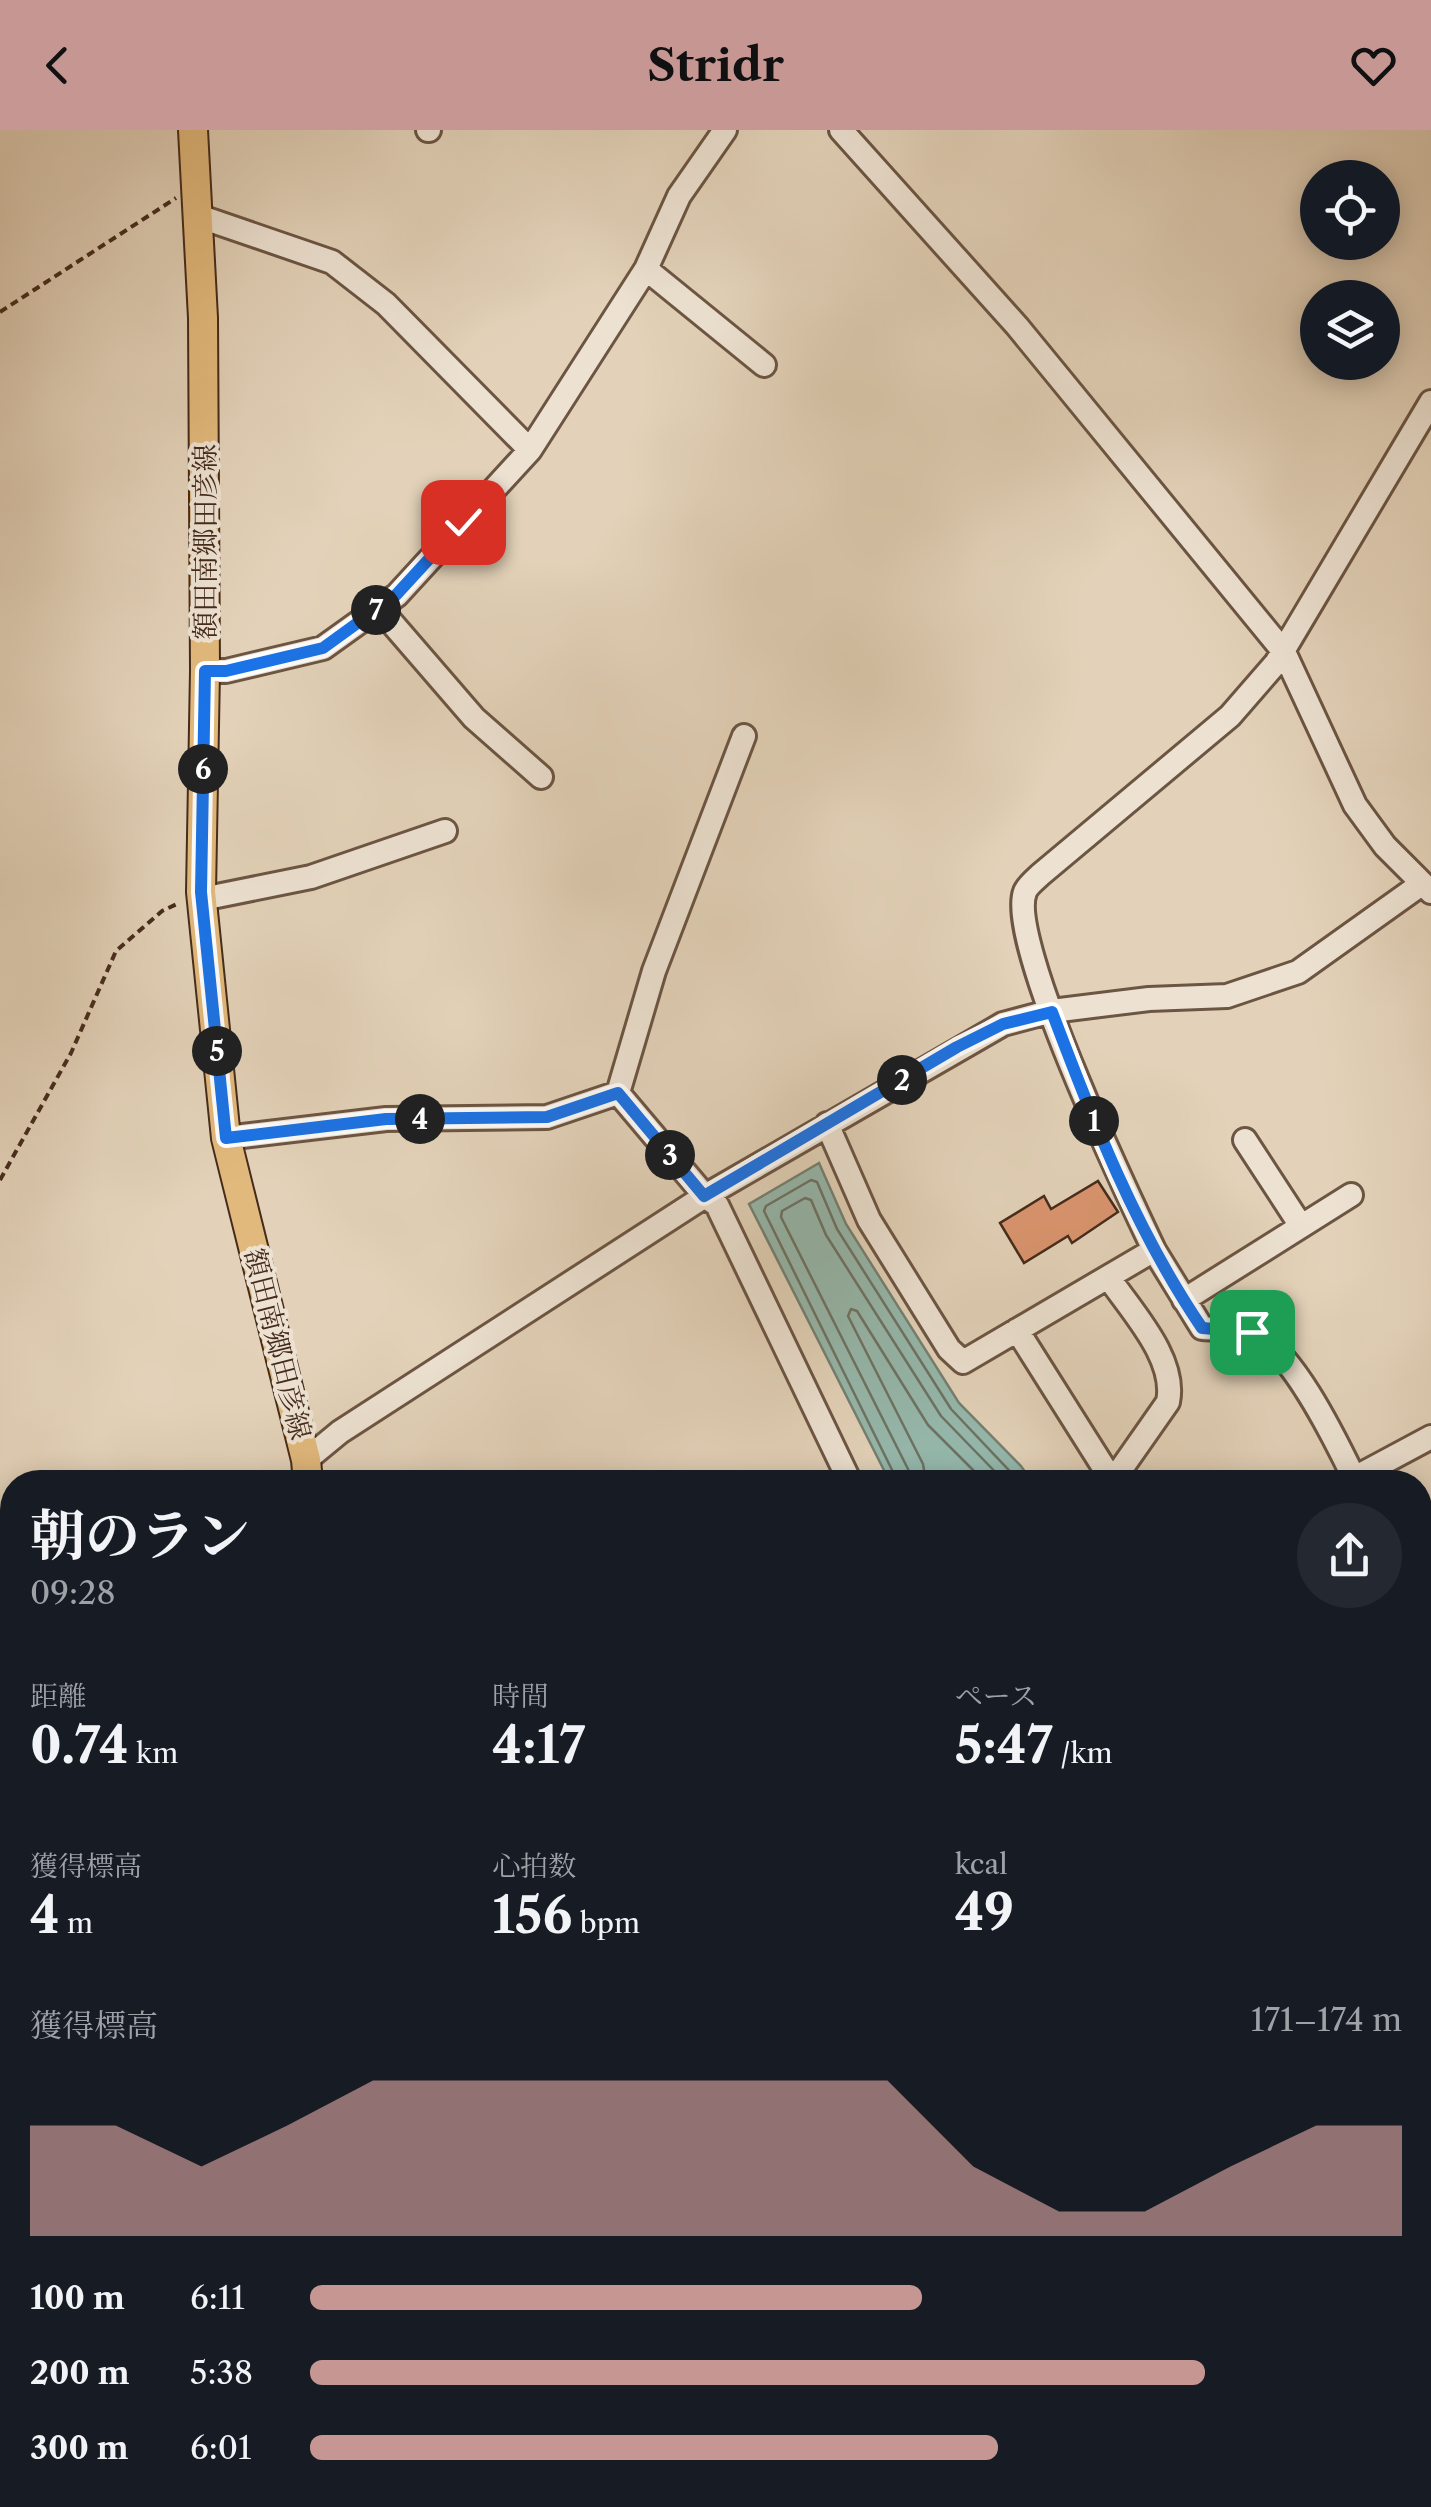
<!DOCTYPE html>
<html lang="ja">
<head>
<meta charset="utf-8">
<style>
	body { margin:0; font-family:"Libre Caslon Text","Noto Serif JP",serif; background:#242831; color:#f1f3f6; height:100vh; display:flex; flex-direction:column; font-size:38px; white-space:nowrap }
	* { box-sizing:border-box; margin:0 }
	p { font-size:32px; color:#9ea1a6 }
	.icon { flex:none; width:55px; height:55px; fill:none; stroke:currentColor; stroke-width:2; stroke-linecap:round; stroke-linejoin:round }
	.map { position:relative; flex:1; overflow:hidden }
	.side { position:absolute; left:0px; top:1340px; width:1432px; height:1038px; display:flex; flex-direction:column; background:#171b24; border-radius:40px 40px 0 0; box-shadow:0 5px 25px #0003 }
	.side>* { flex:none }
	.buttons { position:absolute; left:1300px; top:30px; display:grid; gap:20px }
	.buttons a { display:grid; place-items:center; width:100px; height:100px; border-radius:50%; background:#171b24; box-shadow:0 5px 25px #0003; font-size:50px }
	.pin { position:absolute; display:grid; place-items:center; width:85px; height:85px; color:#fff; margin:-42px; border-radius:20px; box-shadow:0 5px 15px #0006 }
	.km { position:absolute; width:50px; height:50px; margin:-25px; border-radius:50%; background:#222; color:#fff; font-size:28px; line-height:50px; text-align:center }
	.round { display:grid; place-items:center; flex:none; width:105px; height:105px; border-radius:52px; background:#242831 }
	.summary { display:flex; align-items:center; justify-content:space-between; height:170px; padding:0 30px }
	h1 { font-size:55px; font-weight:700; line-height:75px }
	.figures { display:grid; grid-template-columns:repeat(3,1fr); gap:15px; height:170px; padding:10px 30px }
	.figures div { display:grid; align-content:center }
	.figures b { font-size:50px; font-weight:700 }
	.figures small { font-size:28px; font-weight:400 }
	.figures p { font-size:28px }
	.chart { height:280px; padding:20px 30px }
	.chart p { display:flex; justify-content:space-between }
	.chart svg { width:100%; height:180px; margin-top:10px; fill:#c59692; opacity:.7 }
	ul { padding:0 30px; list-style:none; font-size:32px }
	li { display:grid; grid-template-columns:160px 120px 1fr; align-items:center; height:75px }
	li i { height:25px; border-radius:12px; background:#c59692 }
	header { display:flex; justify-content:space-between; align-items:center; height:130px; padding:0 30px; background:#c59692; color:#111; font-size:45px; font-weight:700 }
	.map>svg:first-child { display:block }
	.water { fill:#95b8ac; stroke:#758072; stroke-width:2.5 }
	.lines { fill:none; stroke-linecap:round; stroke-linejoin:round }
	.shore { stroke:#6d7264; stroke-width:2.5 }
	.building { fill:#da956f; stroke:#452b1c; stroke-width:2.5 }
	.minor-casing { stroke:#6c5543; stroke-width:28 }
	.major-casing { stroke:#452b1c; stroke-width:32 }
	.path { stroke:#452b1c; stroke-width:4; stroke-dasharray:8 5; stroke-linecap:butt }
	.minor { stroke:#ede2d2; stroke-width:22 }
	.major { stroke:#e2b97c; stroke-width:28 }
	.route-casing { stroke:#fff; stroke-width:20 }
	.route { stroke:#1a73e8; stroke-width:12 }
	.labels { text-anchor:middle; stroke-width:8; stroke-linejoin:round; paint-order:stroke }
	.street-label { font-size:28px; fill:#452b1c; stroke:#ede2d2 }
</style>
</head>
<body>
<header><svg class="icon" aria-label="back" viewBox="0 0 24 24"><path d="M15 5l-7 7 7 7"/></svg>Stridr<svg class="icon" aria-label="heart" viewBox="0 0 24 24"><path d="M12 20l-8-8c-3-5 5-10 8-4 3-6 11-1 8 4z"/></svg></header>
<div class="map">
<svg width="1431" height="2377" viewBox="0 0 1431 2377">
	<rect width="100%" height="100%" fill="#e3d2b9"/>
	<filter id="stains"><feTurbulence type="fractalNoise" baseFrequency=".002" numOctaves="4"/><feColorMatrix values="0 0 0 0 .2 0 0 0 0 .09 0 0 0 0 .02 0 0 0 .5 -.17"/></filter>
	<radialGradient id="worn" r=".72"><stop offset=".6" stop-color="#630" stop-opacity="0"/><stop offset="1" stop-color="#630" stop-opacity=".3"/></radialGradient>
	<path class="water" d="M819 1033 846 1094 959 1273 1021 1336 1032 1352H890L749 1074Z"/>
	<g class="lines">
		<path class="shore" d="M898 1352 764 1081 766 1076 811 1050 817 1052 837 1099 951 1279 1020 1352
			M911 1352 908 1339 781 1087 782 1081 805 1068 811 1070 826 1105 941 1286 1005 1352
			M926 1352 923 1334 848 1186 851 1179 857 1181 928 1295 985 1352"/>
	</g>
	<path class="building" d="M1098 1051 1118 1082 1072 1113 1068 1106 1024 1133 1000 1093 1044 1066 1051 1079Z"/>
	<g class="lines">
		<g class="minor-casing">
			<path id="minor" d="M428 0H429
				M841 0 1017 196 1284 522 1355 675 1385 716 1431 762
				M198 86 332 132 386 174 530 320
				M646 139 764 235
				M379 478 474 588 541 647
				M205 541H226L323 518 397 465 530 320 646 139 679 66 725 0
				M744 606 654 841 618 963 705 1066 717 1075 850 1352
				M202 769 311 747 445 701
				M827 994 869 1090 949 1219 963 1232 1154 1120 1202 1198C1217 1199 1235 1198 1249 1202 1290 1213 1338 1315 1356 1352
				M226 1008 386 989 547 987 618 963
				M1245 1010 1301 1096
				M1154 1120C1128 1065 1006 810 1025 762 1027 756 1036 749 1040 745L1230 586 1276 533 1431 272
				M1109 1148C1132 1182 1177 1229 1168 1272L1112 1352
				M1184 1170 1351 1065
				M1017 1200 1113 1352
				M306 1330 340 1302 705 1066 1003 894 1052 881 1149 869 1227 866 1298 842 1420 755
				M1347 1352 1431 1307
				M1420 1430 1431 1441
				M1420 1507 1431 1504
				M0 1649 12 1652
				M1420 1743 1431 1749
				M0 1798 12 1805
				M1420 1839 1431 1827
				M1420 1917 1431 1925
				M1420 2032 1431 2043
				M0 2036 12 2035
				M1420 2244 1431 2247
				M938 2365 943 2377
				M558 2377 571 2365"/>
		</g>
		<g class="major-casing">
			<path id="major" d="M193 0 203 188 205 541 201 762 226 1008 306 1330 308 1352
				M151 2377V2365"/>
		</g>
		<path class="path" d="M0 182 176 68
			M0 1050 71 923 116 821 162 781 179 773"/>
		<use href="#minor" class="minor"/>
		<use href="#major" class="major"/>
	</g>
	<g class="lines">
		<g class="route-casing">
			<path id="route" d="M463 392 396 465 323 518 226 541H205L201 762 226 1008 386 989 547 987 618 963 704 1066 957 917 1003 894 1052 882C1093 991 1136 1101 1202 1198L1252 1202"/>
		</g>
		<use href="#route" class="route"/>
	</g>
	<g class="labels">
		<g class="street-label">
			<text transform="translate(205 412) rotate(-90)" y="10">額田南郷田彦線</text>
			<text transform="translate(278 1214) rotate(76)" y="10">額田南郷田彦線</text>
		</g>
	</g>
	<rect width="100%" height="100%" filter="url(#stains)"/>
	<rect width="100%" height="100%" fill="url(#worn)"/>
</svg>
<div class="buttons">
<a><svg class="icon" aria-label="locate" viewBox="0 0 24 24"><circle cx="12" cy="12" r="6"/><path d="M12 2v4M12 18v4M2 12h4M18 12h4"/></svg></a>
<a><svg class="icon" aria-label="layers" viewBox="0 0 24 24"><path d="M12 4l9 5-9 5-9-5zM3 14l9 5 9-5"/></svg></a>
</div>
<div class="pin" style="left:1252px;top:1202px;background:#1e9e55"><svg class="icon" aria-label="arrive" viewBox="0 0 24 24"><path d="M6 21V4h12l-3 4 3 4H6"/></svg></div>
<div class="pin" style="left:463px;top:392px;background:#d93025"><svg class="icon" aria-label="check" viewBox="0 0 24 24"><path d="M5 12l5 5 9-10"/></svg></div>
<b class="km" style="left:1094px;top:991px">1</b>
<b class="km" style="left:902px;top:950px">2</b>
<b class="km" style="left:670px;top:1025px">3</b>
<b class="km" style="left:420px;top:989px">4</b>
<b class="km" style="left:217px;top:921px">5</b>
<b class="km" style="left:203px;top:639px">6</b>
<b class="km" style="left:376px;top:480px">7</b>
<section class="side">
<div class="summary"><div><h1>朝のラン</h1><p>09:28</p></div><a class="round"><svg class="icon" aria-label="share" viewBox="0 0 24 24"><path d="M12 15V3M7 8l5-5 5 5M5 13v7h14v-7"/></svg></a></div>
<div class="figures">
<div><p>距離</p><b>0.74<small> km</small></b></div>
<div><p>時間</p><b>4:17</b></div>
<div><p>ペース</p><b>5:47<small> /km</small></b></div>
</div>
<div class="figures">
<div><p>獲得標高</p><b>4<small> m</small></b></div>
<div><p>心拍数</p><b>156<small> bpm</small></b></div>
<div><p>kcal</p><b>49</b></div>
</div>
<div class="chart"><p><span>獲得標高</span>171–174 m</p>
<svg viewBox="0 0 160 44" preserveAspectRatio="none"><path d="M0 44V17L10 17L20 27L30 17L40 6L50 6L60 6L70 6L80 6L90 6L100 6L110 27L120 38L130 38L140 27L150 17L160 17V44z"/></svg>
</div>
<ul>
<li><b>100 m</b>6:11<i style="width:56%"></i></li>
<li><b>200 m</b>5:38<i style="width:82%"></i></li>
<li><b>300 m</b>6:01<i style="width:63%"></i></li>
</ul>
</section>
</div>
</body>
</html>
